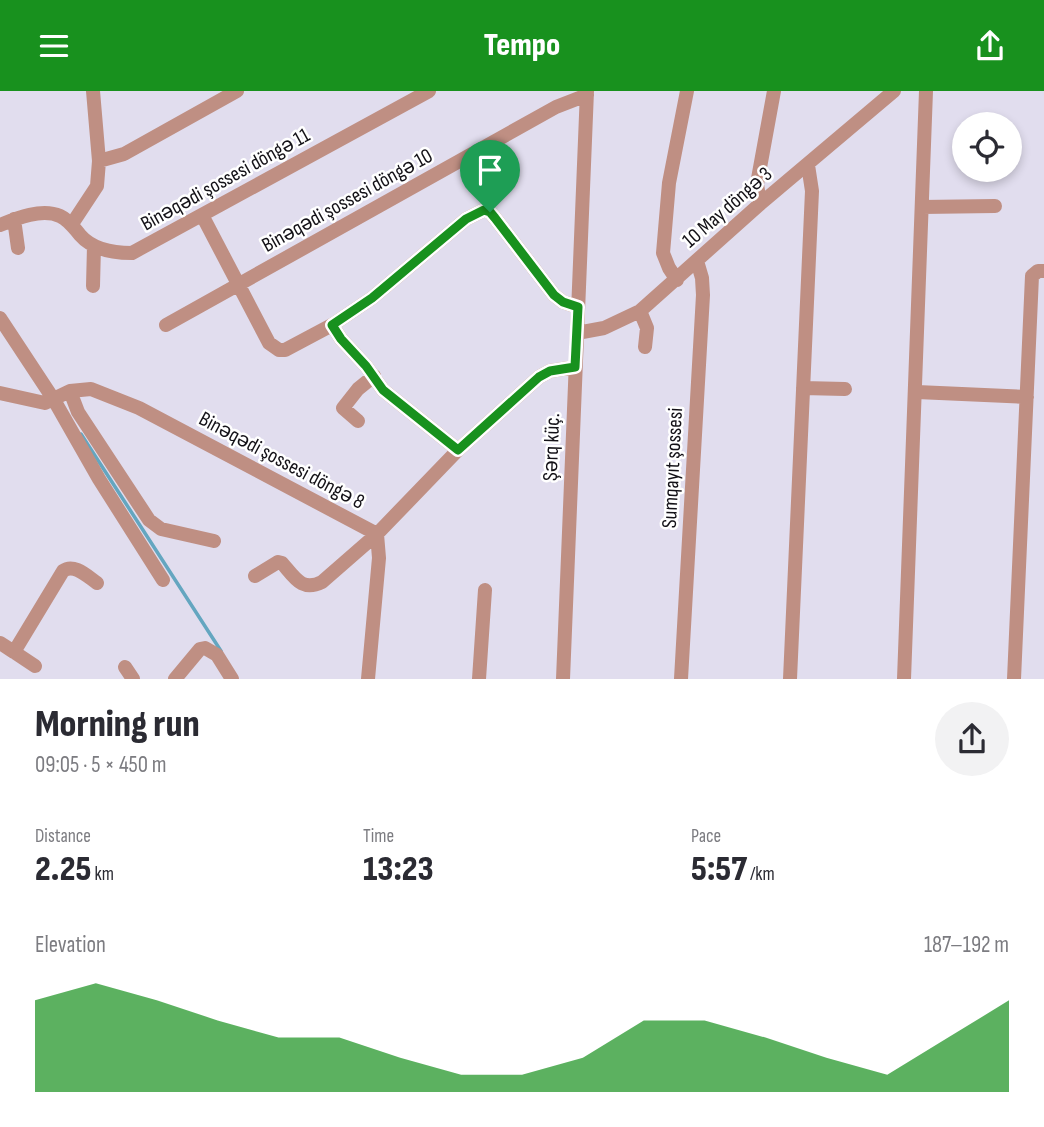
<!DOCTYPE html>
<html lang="en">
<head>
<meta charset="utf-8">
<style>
	body { margin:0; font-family:"Sofia Sans Condensed",sans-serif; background:#f2f2f3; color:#2b2b33; height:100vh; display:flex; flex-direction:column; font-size:26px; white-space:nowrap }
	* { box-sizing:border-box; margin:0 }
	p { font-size:23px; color:#7c7c81 }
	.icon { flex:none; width:38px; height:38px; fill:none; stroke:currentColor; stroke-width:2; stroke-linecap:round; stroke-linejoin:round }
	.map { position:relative; height:588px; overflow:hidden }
	.details { display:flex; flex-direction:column; background:#fff; flex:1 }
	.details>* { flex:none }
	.fabs { position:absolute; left:952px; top:21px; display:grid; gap:14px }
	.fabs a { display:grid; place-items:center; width:70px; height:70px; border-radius:50%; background:#fff; box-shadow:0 4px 10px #0003; font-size:35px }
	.pin { position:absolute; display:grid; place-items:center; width:60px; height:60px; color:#fff; margin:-72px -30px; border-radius:50% 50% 50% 0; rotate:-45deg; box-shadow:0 0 7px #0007 }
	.pin .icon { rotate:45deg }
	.round { display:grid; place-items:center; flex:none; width:74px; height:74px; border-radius:37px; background:#f2f2f3 }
	.headline { display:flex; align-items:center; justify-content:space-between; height:119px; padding:0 35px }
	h1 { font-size:38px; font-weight:800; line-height:52px }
	.stats { display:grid; grid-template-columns:repeat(3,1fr); gap:10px; height:119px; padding:7px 35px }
	.stats div { display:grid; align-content:center }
	.stats b { font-size:35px; font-weight:800 }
	.stats small { font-size:19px; font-weight:400 }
	.stats p { font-size:19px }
	.chart { height:196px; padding:14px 35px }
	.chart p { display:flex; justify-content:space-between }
	.chart svg { width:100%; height:126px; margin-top:7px; fill:#18911e; opacity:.7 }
	header { display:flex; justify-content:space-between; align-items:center; height:91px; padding:0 35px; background:#18911e; color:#fff; font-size:32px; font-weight:800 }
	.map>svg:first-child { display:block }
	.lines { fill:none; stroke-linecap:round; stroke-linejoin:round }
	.stream { stroke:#64a6c0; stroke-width:3.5 }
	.minor { stroke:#bf8f83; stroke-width:14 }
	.route-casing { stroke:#fff; stroke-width:14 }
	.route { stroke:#18911e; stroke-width:9 }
	.labels { text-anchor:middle; stroke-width:5; stroke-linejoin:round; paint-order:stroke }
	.street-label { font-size:21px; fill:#131117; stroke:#fff }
</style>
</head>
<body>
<header><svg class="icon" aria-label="menu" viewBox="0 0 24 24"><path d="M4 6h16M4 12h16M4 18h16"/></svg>Tempo<svg class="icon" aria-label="share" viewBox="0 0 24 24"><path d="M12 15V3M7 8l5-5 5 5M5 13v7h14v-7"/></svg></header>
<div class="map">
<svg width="1044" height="588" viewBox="0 0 1044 588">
	<rect width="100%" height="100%" fill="#e1ddee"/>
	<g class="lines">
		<path class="stream" d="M81 343 221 560"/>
		<path class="minor" d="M99 70 124 63 237 0
			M760 113 757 93 774 0
			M922 116 995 115
			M202 124 269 252 279 259H285L332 234 372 207 466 128 484 119 490 121 495 127 554 204 563 211 578 216
			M14 128 18 157
			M72 133 97 95 99 70 93 0
			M0 134C17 127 42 117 60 125 69 129 74 137 80 144 92 158 114 162 132 162L429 0
			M677 189 669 177 663 162 669 92 687 0
			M93 195 94 155
			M640 220 647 237 645 256
			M0 227 54 309 99 388 163 489
			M166 234 556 16 587 4
			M332 234 341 248 366 275 383 299 458 359
			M577 242 604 237 640 220 760 113 894 0
			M803 297 845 298
			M70 300 78 321 149 429 161 438 214 450
			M917 301 1027 306
			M0 302 45 312 70 300 91 298 139 317 377 443 458 359 539 286 550 280 575 276
			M358 330 343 317 358 298 374 285
			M255 485 278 471 282 472C295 487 302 501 322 491L377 443 379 467 368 588
			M0 552 14 561 63 480C74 472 87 485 97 492
			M14 561 35 575
			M125 576 133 588
			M175 588 200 558 205 557 217 564 232 588
			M479 588 485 499
			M563 588 587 0
			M681 588 703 204 702 187 697 170
			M790 588 812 100 808 74
			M904 588 926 0
			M1014 588 1032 185 1038 180H1044"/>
	</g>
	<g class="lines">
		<g class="route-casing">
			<path id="route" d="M484 119 490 121 495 127 554 204 563 211 578 216 575 276 550 280 539 286 458 359 383 299 366 275 341 248 332 234 372 207 466 128Z"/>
		</g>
		<use href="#route" class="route"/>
	</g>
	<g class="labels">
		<g class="street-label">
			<text transform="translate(225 88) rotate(-29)" y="7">Binəqədi şossesi döngə 11</text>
			<text transform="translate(347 109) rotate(-29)" y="7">Binəqədi şossesi döngə 10</text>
			<text transform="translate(727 116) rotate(-41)" y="7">10 May döngə 3</text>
			<text transform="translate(551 356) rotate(-88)" y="7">Şərq küç.</text>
			<text transform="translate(282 369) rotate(28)" y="7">Binəqədi şossesi döngə 8</text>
			<text transform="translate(672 377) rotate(-87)" y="7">Sumqayıt şossesi</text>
		</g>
	</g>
</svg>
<div class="fabs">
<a><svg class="icon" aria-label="locate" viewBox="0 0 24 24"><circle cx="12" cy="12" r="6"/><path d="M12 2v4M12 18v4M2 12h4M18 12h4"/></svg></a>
</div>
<div class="pin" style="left:490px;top:121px;background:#1e9e55"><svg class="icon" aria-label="arrive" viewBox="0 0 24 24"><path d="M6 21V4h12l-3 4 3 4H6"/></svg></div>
</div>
<section class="details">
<div class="headline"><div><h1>Morning run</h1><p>09:05 · 5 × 450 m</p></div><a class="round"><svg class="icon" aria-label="share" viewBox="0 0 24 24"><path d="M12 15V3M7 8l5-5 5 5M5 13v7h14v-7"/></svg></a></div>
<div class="stats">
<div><p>Distance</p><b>2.25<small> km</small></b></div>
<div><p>Time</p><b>13:23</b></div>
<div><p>Pace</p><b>5:57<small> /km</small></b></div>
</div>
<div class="chart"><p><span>Elevation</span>187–192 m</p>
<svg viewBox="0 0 160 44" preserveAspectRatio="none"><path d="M0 44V12L10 6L20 12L30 19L40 25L50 25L60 32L70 38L80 38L90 32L100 19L110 19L120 25L130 32L140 38L150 25L160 12V44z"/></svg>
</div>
</section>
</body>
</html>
